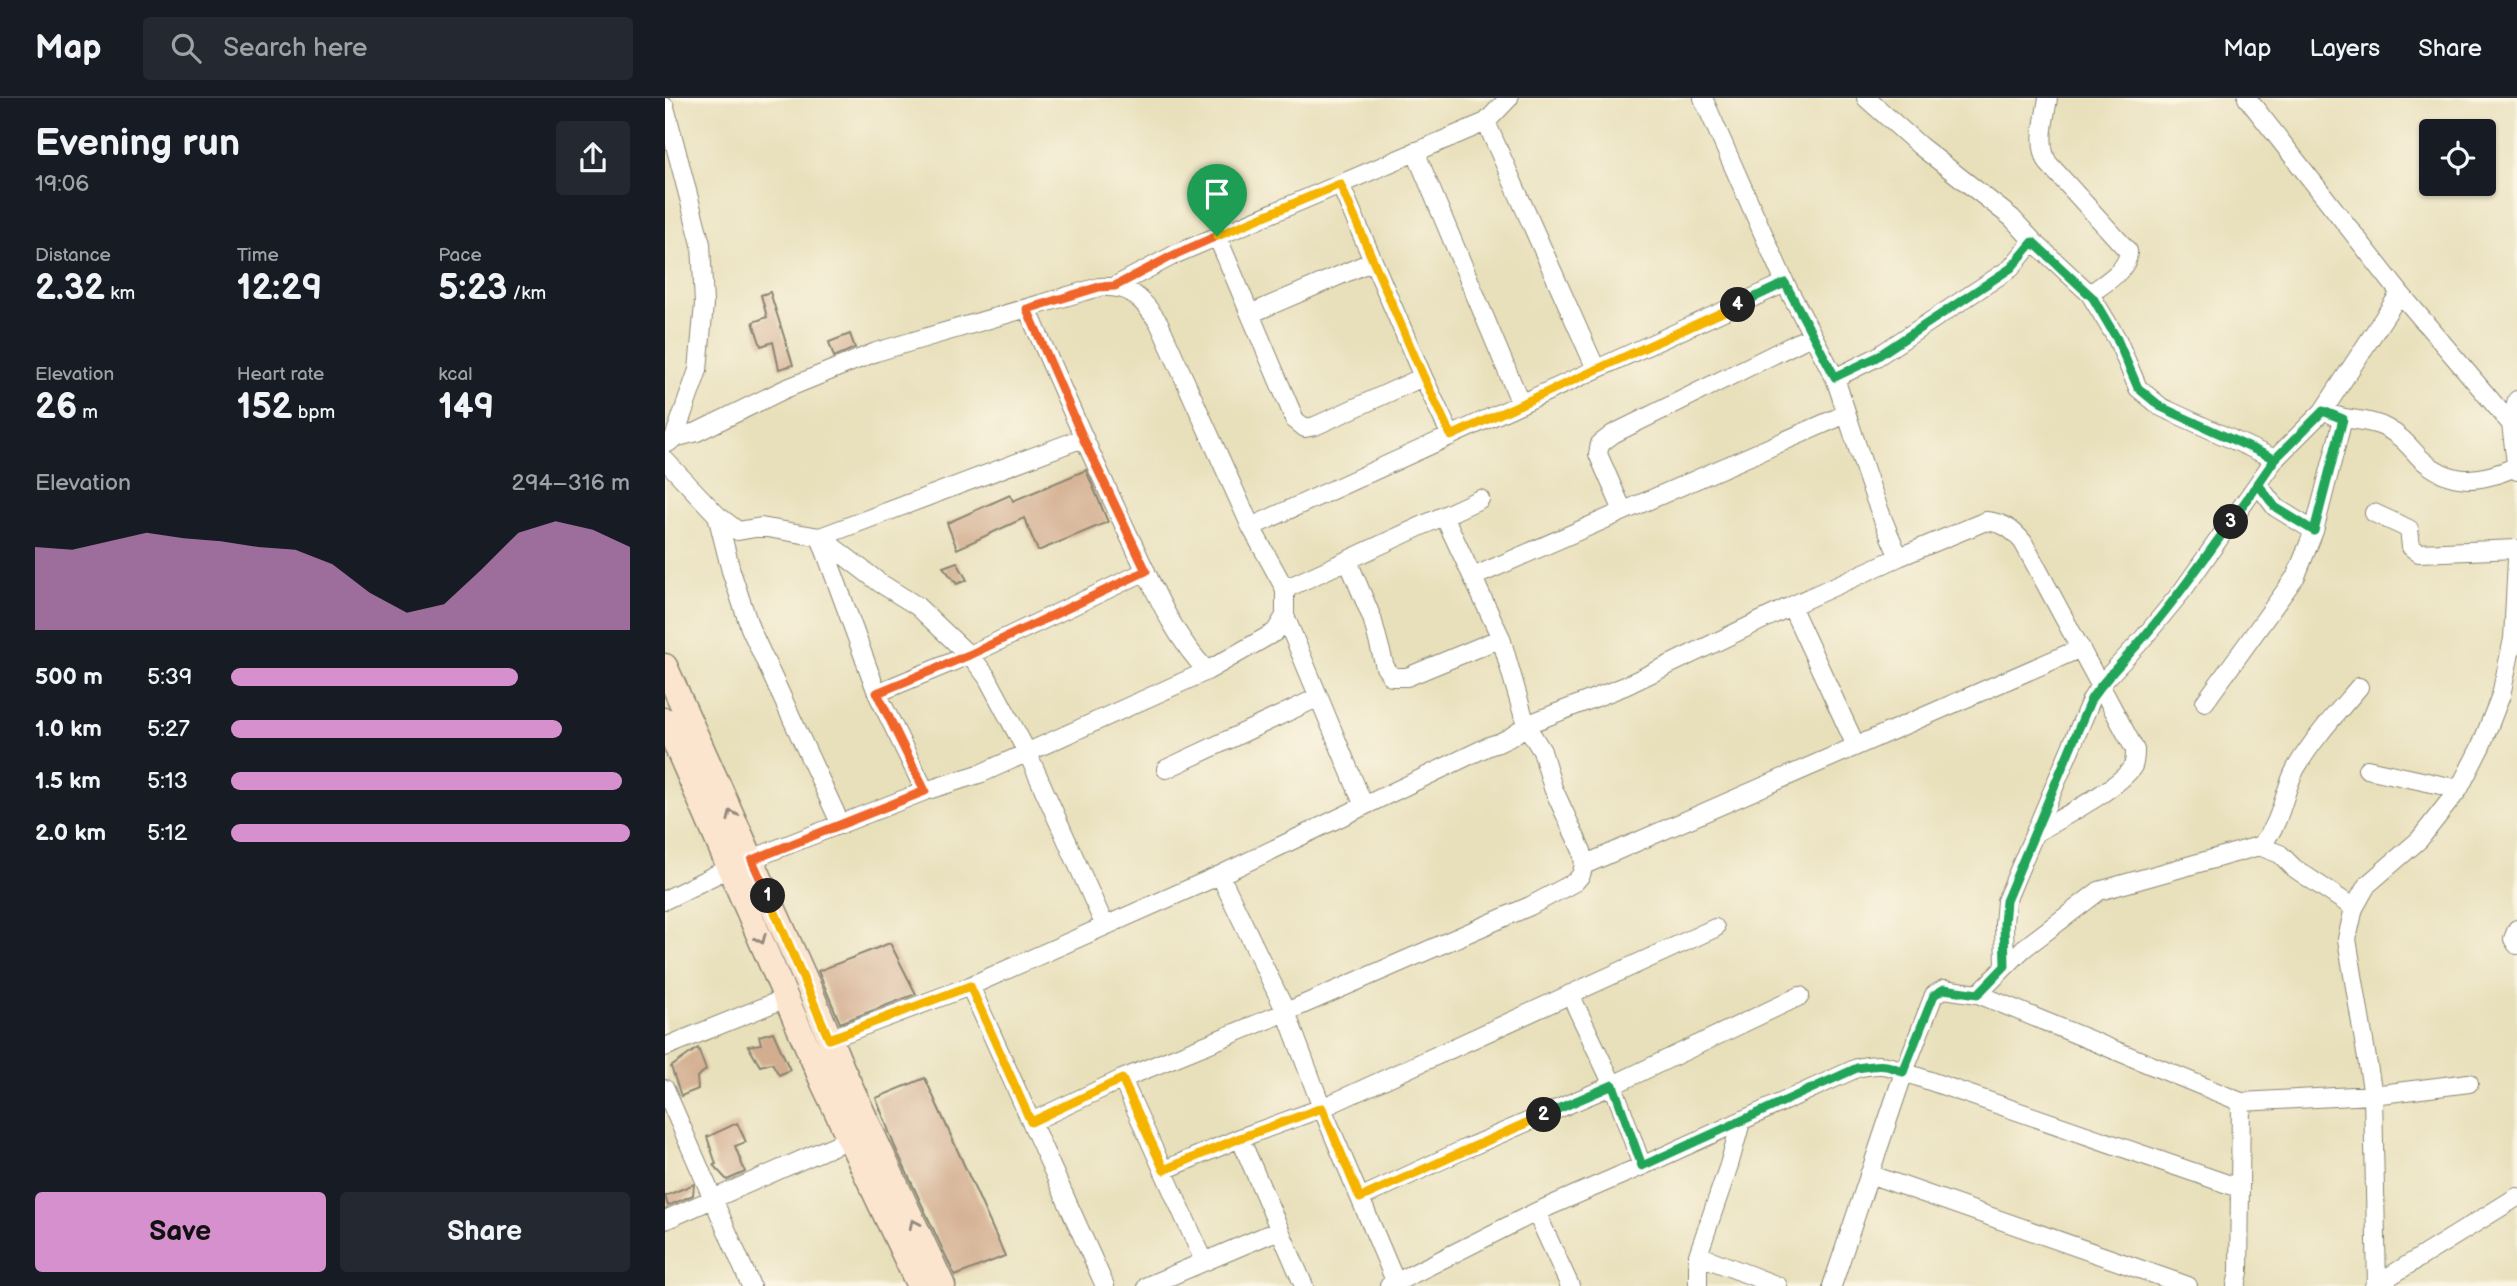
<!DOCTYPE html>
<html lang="en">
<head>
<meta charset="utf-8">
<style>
	body { margin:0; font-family:"Balsamiq Sans",sans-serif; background:#242831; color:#f1f3f6; height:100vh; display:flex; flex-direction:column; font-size:26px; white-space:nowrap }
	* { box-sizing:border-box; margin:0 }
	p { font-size:23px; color:#9ea1a6 }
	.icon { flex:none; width:38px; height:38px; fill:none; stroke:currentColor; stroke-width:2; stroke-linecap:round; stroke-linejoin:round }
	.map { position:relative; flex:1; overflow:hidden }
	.sheet { display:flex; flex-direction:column; background:#171b24; width:665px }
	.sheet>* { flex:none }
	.buttons { position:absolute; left:1754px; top:21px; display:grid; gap:14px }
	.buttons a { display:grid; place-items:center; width:77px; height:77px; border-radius:7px; background:#171b24; box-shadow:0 2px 5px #0004; font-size:35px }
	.pin { position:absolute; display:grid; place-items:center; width:60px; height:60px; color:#fff; margin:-72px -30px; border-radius:50% 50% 50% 0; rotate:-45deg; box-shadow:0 0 7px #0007 }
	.pin .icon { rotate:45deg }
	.km { position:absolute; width:35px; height:35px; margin:-18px; border-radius:50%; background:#222; color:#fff; font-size:19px; line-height:35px; text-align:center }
	.round { display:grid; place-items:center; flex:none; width:74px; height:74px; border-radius:7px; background:#242831 }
	.summary { display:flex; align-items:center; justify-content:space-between; height:119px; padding:0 35px }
	h1 { font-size:38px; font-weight:700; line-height:52px }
	.metrics { display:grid; grid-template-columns:repeat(3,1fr); gap:10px; height:119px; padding:7px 35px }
	.metrics div { display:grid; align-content:center }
	.metrics b { font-size:35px; font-weight:700 }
	.metrics small { font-size:19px; font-weight:400 }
	.metrics p { font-size:19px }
	.chart { height:196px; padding:14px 35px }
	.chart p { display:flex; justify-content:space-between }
	.chart svg { width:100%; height:126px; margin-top:7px; fill:#d690ce; opacity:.7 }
	.button { display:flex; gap:14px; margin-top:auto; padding:14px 35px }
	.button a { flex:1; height:80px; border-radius:7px; background:#d690ce; color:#111; font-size:28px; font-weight:700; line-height:80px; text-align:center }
	.button a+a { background:#242831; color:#f1f3f6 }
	ul { padding:0 35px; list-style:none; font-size:23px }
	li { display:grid; grid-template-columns:112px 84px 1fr; align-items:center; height:52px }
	li i { height:18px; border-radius:9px; background:#d690ce }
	header { display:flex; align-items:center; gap:42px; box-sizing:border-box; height:98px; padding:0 35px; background:#171b24; border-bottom:2px solid #363941 }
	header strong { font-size:33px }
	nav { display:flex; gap:38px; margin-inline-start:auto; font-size:24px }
	.search { width:490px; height:63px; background:#242831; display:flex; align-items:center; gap:18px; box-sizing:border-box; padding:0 24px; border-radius:7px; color:#9ea1a6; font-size:26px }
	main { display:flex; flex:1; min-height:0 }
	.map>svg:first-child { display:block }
	.building { fill:#d3ad8f }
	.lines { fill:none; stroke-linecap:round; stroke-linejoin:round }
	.street-casing { stroke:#8a8673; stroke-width:20 }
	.secondary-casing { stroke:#8a8673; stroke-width:27 }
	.street { stroke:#fff; stroke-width:18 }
	.secondary { stroke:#fbe5cf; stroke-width:24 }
	.oneway { stroke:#93887d }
	.split-1-casing { stroke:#fff; stroke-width:14 }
	.split-2-casing { stroke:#fff; stroke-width:14 }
	.split-3-casing { stroke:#fff; stroke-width:14 }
	.split-4-casing { stroke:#fff; stroke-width:14 }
	.split-5-casing { stroke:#fff; stroke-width:14 }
	.split-1 { stroke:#f0652b; stroke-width:9 }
	.split-2 { stroke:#f5b400; stroke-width:9 }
	.split-3 { stroke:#22a559; stroke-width:9 }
	.split-4 { stroke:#22a559; stroke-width:9 }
	.split-5 { stroke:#f5b400; stroke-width:9 }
</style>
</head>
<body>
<header>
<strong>Map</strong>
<div class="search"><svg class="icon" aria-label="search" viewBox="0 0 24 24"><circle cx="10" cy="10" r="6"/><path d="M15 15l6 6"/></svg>Search here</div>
<nav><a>Map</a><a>Layers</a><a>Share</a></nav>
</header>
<main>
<section class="sheet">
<div class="summary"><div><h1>Evening run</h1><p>19:06</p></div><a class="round"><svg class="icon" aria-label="share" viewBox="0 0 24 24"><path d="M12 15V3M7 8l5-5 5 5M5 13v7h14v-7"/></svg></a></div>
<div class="metrics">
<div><p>Distance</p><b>2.32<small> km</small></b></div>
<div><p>Time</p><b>12:29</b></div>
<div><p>Pace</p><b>5:23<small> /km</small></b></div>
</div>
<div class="metrics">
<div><p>Elevation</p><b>26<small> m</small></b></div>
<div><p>Heart rate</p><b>152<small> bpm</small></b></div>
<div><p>kcal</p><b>149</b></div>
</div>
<div class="chart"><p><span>Elevation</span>294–316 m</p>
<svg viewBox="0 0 160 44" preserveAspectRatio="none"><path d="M0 44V15L10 16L20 13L30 10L40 12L50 13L60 15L70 16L80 21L90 31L100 38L110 35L120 23L130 10L140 6L150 9L160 15V44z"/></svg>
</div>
<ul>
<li><b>500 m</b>5:39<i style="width:72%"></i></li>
<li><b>1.0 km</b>5:27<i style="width:83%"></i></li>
<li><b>1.5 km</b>5:13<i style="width:98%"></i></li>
<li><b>2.0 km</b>5:12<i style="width:100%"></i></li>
</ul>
<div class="button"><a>Save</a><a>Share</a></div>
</section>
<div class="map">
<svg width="1852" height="1188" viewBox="0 0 1852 1188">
	<rect width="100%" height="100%" fill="#fcf5e5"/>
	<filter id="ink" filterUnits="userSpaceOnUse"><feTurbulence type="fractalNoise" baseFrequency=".0143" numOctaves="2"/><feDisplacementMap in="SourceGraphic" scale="14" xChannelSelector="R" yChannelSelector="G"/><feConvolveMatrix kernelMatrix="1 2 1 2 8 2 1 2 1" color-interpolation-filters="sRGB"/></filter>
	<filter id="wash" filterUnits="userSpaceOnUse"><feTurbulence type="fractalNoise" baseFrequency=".00686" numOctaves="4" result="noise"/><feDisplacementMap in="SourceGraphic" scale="28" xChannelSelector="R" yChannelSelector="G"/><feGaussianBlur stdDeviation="1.57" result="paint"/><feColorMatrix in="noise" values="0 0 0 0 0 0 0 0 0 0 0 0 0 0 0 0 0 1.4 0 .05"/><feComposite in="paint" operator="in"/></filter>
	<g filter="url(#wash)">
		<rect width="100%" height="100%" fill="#e8e0bb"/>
		<g id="blocks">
			<path class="building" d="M105 194 128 267 114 271 108 244 96 248 88 224 102 219 96 197Z
				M185 236 190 250 169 259 164 244Z
				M421 372 443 424 373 453 359 420 292 451 282 425 345 397 348 403Z
				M292 464 302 482 292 486 278 469Z
				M225 845 251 896 175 925 153 873Z
				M108 934 125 972 114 977 107 965 95 968 83 948 96 946 94 938Z
				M33 950 41 972 32 979 33 991 16 998 6 969Z
				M260 980 340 1158 290 1178 230 1049 211 1000Z
				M72 1025 81 1044 70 1048 80 1074 62 1082 48 1067 51 1066 42 1039Z
				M29 1086 28 1097 3 1108 0 1098Z"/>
		</g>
	</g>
	<g filter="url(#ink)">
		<use href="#blocks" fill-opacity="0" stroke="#8a8673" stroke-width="2"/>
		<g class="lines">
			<g class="street-casing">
				<path id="street" d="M1038 0 1120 185 1170 280
					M1201 0 1255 48 1347 120 1368 143 1425 196 1452 241 1473 290 1496 309 1610 361
					M1383 0C1380 21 1372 45 1383 65L1463 153C1465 171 1438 186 1425 196
					M1582 0 1735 195 1846 326
					M0 9 36 146 39 206 33 272 9 340 3 345
					M821 24 931 271
					M750 53 856 306
					M675 86 758 279 786 338
					M552 138 630 322 640 330 650 328 758 279
					M450 188 511 156 821 24 844 0
					M362 210C395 287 429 364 465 440 488 487 505 534 542 573
					M585 216 708 163
					M1852 302 1846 326 1852 373
					M1668 317C1685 323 1705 321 1721 330 1735 337 1744 348 1754 359 1785 388 1814 385 1850 369
					M9 340 32 334 120 291 211 254 434 189C467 187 476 200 494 225L586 429 620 491
					M0 362 52 417 73 433 96 429 155 439 215 485 252 508 309 562 322 579 363 656 440 828
					M1593 386 1610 409 1649 433
					M958 413 933 356 935 346 948 336 1146 238
					M1709 415 1744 431 1746 449 1754 455 1852 451
					M52 417 66 473 85 530 176 727
					M586 429 1120 185
					M1234 459C1207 401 1190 340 1170 280L1210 260 1346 170 1368 143
					M683 463 707 520 720 569 727 579H742L836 540
					M808 479 1181 316
					M1126 508 1191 648
					M620 518 699 708
					M212 595 304 557 481 473
					M1540 604 1631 478 1649 433 1678 321
					M501 671 654 599
					M1702 671 1794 691
					M260 693 212 595 155 439 418 340
					M1594 748 1615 756 1629 770 1689 810
					M919 767 1416 550
					M555 777 621 914 657 1010 695 1100 802 1050 948 987 977 1068
					M0 802 66 769 260 693 317 675 542 573 610 534 620 518V491L815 401
					M1852 831 1848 841 1852 847
					M1340 868 1339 826 1341 803 1426 602 1436 586 1476 543 1518 492 1610 361 1658 313 1735 195
					M305 888 440 1188
					M905 896 948 987 1135 898
					M1313 896 1358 851 1434 793 1594 748C1617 728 1617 696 1631 670 1648 641 1672 615 1694 589
					M164 941 305 888 555 777 824 648C839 644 850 638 861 627L960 588 1126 508 1234 459 1321 423C1339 425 1347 431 1358 444L1470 652C1470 658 1470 663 1468 668 1455 690 1394 721 1370 735
					M0 949 121 900
					M457 981 539 1163
					M0 991 86 1188
					M366 1024 457 981 621 914 865 808 910 784 916 777 919 767 917 753 888 690 877 653 861 627 836 540 779 418
					M499 1072 575 1040
					M1204 1076 1523 1188
					M695 1100 731 1185
					M871 1114 905 1188
					M0 1122 184 1041
					M1033 1157 1113 1188
					M482 1188 614 1132
					M639 1188 575 1040 657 1010 1050 830
					M724 1188 871 1114 977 1068 1192 970C1210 966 1222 965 1239 974L1574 1090
					M1033 1188V1157L1064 1067 1076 1024
					M1167 1188 1239 974 1269 897 1279 891 1313 896 1576 1004 1708 997 1804 985
					M1571 1188 1574 1174 1576 1004
					M1709 1188 1852 1099
					M1712 1188 1708 997 1682 841 1689 810 1702 787 1754 742 1794 691 1816 648 1836 597 1848 541 1852 461"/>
			</g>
			<g class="secondary-casing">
				<path id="secondary" d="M0 568 142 885 177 970 278 1188
					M0 622 158 985 254 1188"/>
			</g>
			<use href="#street" class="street"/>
			<use href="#secondary" class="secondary"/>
		</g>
		<defs><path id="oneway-chevron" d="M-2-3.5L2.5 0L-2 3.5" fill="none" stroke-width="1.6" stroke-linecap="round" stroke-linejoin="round" transform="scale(1.75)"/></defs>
		<g class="oneway">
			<use href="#oneway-chevron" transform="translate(67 717) rotate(-115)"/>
			<use href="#oneway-chevron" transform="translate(96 841) rotate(67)"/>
			<use href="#oneway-chevron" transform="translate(249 1126) rotate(-115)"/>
		</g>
	</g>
	<g class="lines" filter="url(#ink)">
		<g class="split-1-casing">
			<path id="split-1" d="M103 798 87 762 260 693 212 595 304 557 481 473 418 340 362 211 434 189 450 188 511 156 552 138"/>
		</g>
		<g class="split-2-casing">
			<path id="split-2" d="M103 798 164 941 305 888 366 1024 457 981 499 1072 575 1040 657 1010 695 1100 879 1017"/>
		</g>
		<g class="split-3-casing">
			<path id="split-3" d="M879 1017 948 987 977 1068 1192 970C1210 967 1222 965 1238 974L1269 897 1279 891 1313 896 1340 868 1339 826 1341 803 1426 601C1441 579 1461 561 1478 540 1510 503 1538 463 1566 424"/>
		</g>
		<g class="split-4-casing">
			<path id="split-4" d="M1073 207 1120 185 1170 279 1210 260 1346 170 1368 144 1428 200 1452 241 1473 290 1496 309 1610 361 1593 386 1610 409 1649 433 1678 321 1658 313 1610 361 1566 424"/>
		</g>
		<g class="split-5-casing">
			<path id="split-5" d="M552 138 675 86 758 278 786 338 1073 207"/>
		</g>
		<use href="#split-1" class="split-1"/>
		<use href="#split-2" class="split-2"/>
		<use href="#split-3" class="split-3"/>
		<use href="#split-4" class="split-4"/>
		<use href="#split-5" class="split-5"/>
	</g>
</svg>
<div class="buttons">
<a><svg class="icon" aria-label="locate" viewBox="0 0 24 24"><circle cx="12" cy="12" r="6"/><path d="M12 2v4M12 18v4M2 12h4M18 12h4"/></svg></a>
</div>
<div class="pin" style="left:552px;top:138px;background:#1e9e55"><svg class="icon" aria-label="arrive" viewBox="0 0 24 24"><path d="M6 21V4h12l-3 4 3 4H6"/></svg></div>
<b class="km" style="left:103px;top:798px">1</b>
<b class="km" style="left:879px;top:1017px">2</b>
<b class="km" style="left:1566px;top:424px">3</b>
<b class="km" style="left:1073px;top:207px">4</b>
</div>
</main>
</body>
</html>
